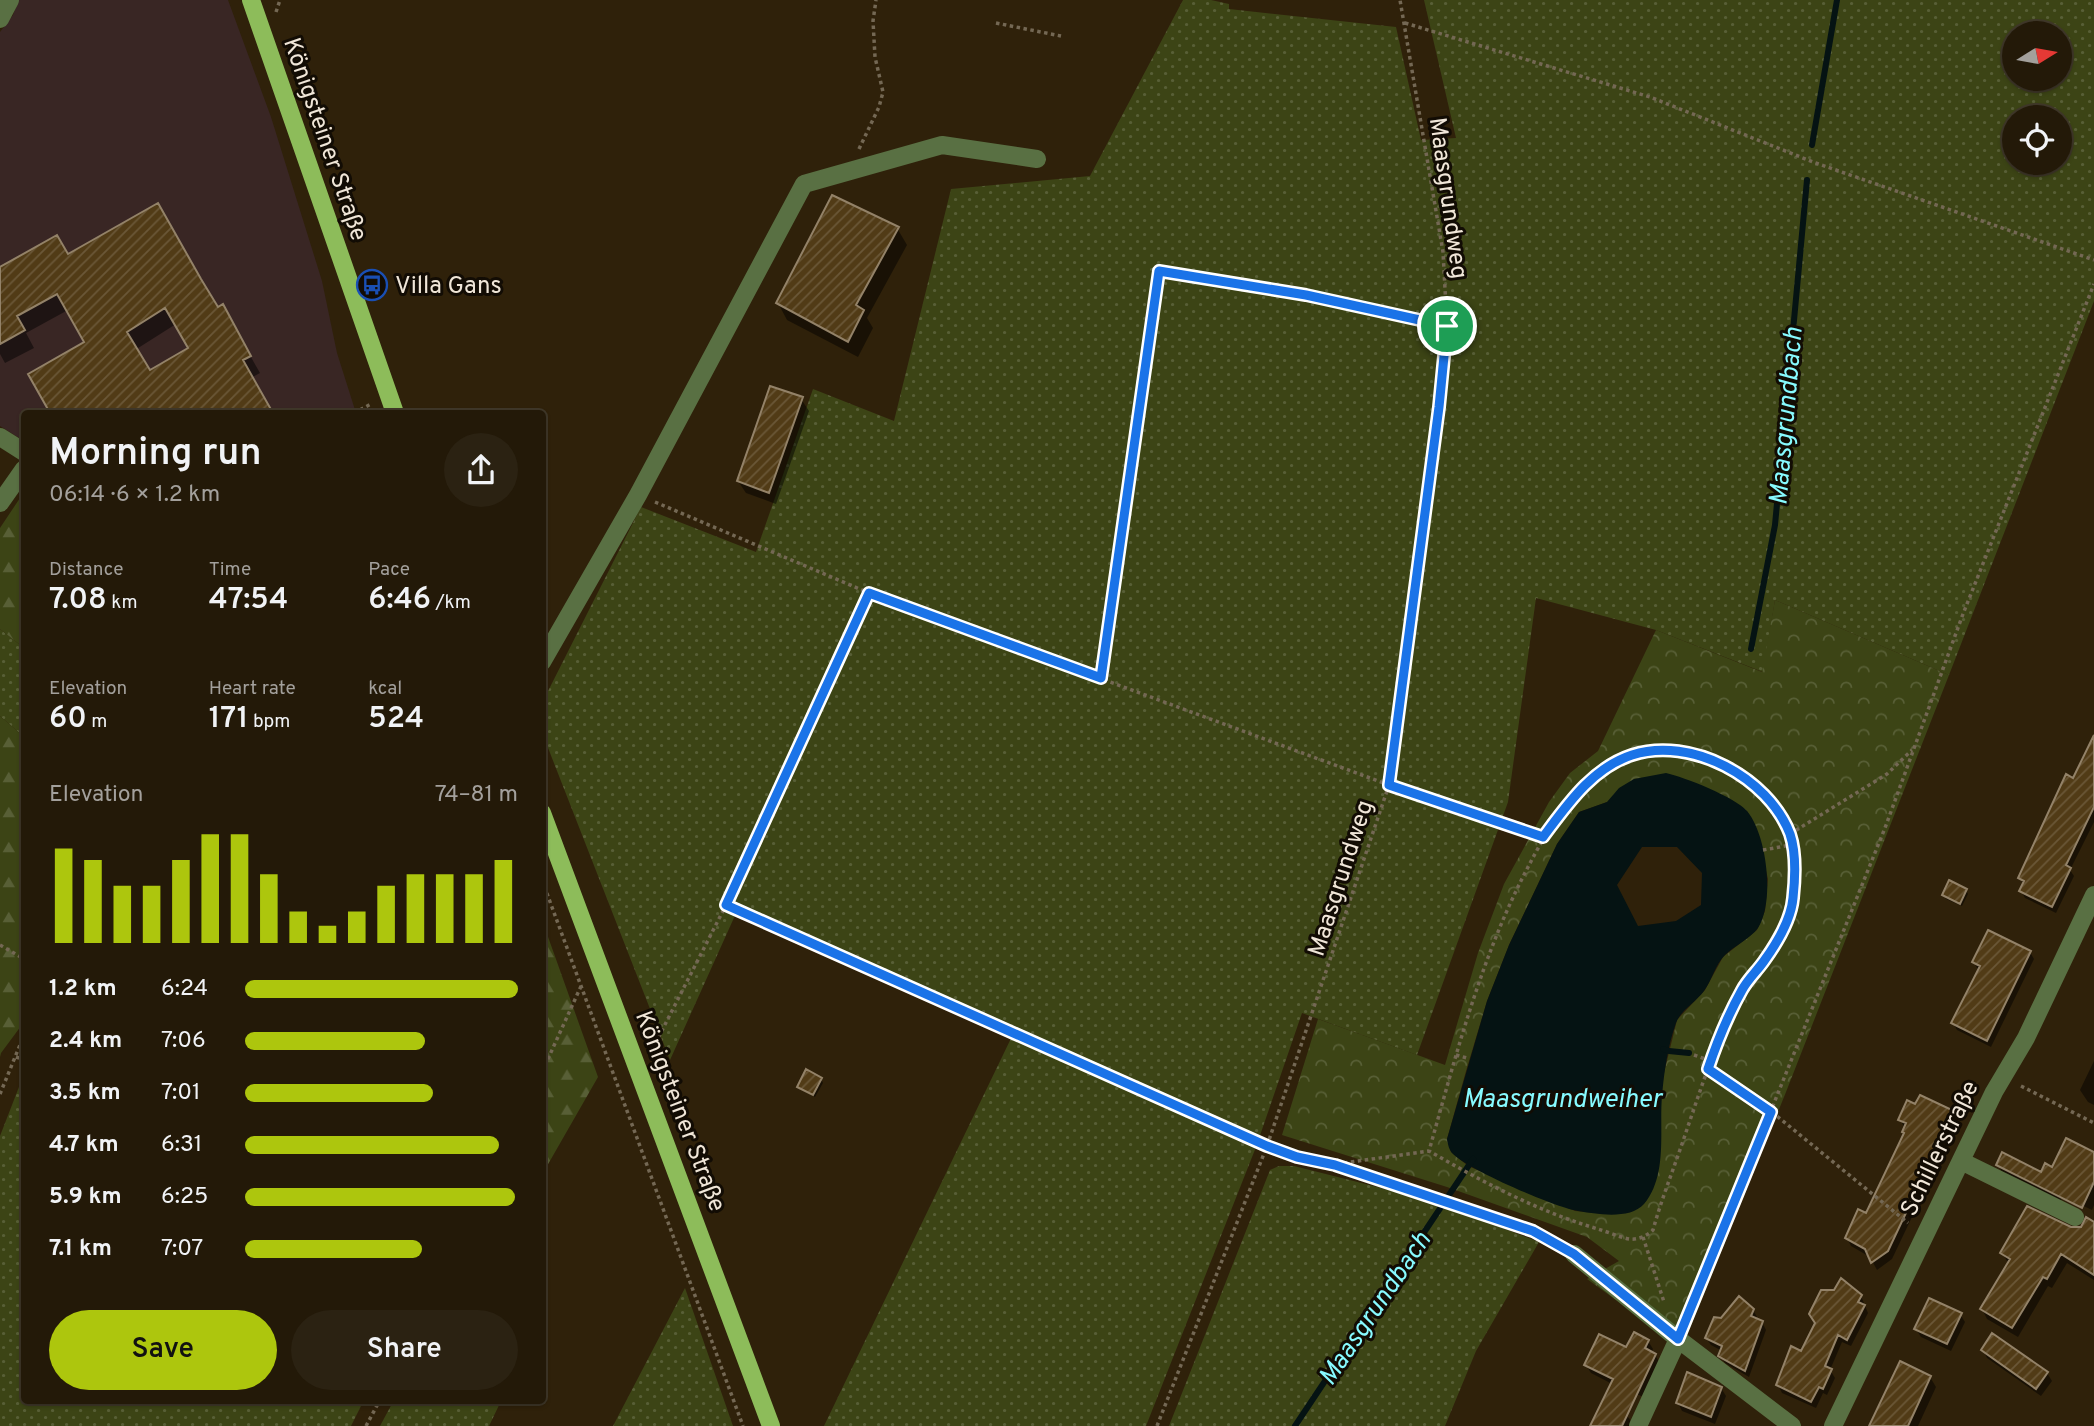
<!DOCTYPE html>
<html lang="en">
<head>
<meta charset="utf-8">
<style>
	body { margin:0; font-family:Overpass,sans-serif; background:#2b2212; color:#f1f3f6; height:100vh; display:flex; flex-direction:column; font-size:26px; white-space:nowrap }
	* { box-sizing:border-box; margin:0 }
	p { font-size:23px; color:#a3a09c }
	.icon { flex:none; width:38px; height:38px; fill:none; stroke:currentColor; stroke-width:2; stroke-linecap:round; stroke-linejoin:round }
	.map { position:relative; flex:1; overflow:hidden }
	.details { position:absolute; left:21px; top:410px; width:525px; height:994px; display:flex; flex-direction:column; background:#231908; border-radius:7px; box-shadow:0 2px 5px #0004,0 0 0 2px #403829 }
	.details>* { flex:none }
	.needle { width:46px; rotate:79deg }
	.buttons { position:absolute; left:2002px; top:21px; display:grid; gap:14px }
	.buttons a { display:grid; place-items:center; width:70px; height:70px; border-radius:50%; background:#231908; box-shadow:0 2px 5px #0004,0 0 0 2px #403829; font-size:35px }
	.pin { position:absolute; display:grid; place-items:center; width:60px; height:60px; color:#fff; margin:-30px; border:4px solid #fff; border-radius:50%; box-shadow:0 2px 7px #0007 }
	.round { display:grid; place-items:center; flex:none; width:74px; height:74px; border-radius:37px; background:#2b2212 }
	.overview { display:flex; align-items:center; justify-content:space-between; height:119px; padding:0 28px }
	h1 { font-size:38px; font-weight:600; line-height:52px }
	.figures { display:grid; grid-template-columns:repeat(3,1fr); gap:10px; height:119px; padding:7px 28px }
	.figures div { display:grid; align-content:center }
	.figures b { font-size:30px; font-weight:600 }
	.figures small { font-size:19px; font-weight:400 }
	.figures p { font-size:19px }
	.chart { height:196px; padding:14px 28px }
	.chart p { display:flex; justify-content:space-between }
	.chart svg { width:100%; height:126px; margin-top:7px; stroke:#adc60d; stroke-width:6 }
	.cta { display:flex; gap:14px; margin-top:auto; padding:14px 28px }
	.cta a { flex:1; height:80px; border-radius:42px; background:#adc60d; color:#111; font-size:28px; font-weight:600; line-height:80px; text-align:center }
	.cta a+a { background:#2b2212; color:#f1f3f6 }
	ul { padding:0 28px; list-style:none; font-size:23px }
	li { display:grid; grid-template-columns:112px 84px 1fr; align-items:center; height:52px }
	li i { height:18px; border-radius:9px; background:#adc60d }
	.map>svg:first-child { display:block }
	.education { fill:#392624 }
	.grass { fill:url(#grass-dots); fill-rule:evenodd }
	.forest { fill:url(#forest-firs) }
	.park { fill:url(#park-crowns); fill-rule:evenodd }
	.water { fill:#051313; fill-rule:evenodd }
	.shadow { fill:#0007; fill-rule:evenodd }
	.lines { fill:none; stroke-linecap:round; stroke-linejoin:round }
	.stream { stroke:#051313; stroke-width:6 }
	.building { fill:url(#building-hatch); stroke:#938268; stroke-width:2; fill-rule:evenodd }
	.path { stroke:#746854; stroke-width:3.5; stroke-dasharray:3.5 3.5; stroke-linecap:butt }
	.minor { stroke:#597043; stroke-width:18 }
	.major { stroke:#8dbc5a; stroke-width:18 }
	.route-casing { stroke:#fff; stroke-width:14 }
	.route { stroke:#1a73e8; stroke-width:9 }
	.labels { text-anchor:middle; stroke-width:6; stroke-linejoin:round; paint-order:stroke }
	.street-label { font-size:24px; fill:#f0e6d8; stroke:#120c04 }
	.poi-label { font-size:24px; fill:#f0e6d8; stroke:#120c04; text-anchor:start }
	.water-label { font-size:26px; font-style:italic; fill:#87faff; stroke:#120c04 }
</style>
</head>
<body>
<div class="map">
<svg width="2094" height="1426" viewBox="0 0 2094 1426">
	<defs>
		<pattern id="grass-dots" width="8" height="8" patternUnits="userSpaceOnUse" patternTransform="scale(1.75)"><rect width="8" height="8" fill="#3c4415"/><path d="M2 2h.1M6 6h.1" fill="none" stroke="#585f36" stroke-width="1.8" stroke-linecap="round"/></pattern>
		<pattern id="forest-firs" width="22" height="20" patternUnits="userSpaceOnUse" patternTransform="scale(1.75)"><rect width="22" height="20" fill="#3c4415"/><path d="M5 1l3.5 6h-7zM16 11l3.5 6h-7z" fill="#585f36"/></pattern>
		<pattern id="park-crowns" width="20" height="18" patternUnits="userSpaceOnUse" patternTransform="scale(1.75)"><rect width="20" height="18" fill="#3c4415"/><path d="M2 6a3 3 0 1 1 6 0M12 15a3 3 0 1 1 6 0" fill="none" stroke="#585f36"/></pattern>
		<pattern id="building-hatch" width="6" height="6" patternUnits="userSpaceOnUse" patternTransform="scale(1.75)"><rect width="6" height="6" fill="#513b16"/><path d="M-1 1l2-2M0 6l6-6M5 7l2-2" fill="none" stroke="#6a5737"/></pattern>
	</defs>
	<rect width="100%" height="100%" fill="#2f210a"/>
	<path class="education" d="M18 0H228L271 117 322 281 337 353 356 413H24V441L0 426V32L13 15Z"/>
	<path class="grass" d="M1183 0H1211L1229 4V9L1396 27 1421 140 1456 138 1424 0H2094V301L1949 675 1775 600 1763 672 1656 630 1536 598 1508 802 1417 1055 1302 1013 1256 1147 1146 1426H824L1016 1028 737 911 670 1060 543 735 542 703 641 507 756 552 813 389 894 421 951 189 1090 176ZM2014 33H2060V79H2014ZM2014 117H2060V163H2014Z
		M0 629 24 648V737L0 716Z
		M24 1074V1400H364L351 1426H0V1136Z
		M1279 1166H1294L1433 1201 1539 1242 1476 1351 1445 1426H1169L1270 1170Z
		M685 1288 733 1426H613Z
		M394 1400H501V1401L489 1426H380Z"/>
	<path class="forest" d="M24 492V648L0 629V528Z
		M0 716 24 737V1022L1 1053 0 1057Z
		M542 920 598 1077 543 1173H542Z"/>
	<path class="park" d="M1775 600 1949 675 1786 1092 1682 1348 1587 1279 1619 1261 1587 1237 1447 1187 1282 1135 1318 1019 1445 1065 1478 953 1504 884 1549 802 1570 773 1598 751 1656 630 1762 672ZM1711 791 1733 801 1747 811 1757 833 1768 879 1765 911 1757 930 1723 957 1705 990 1677 1020 1664 1073 1661 1098 1659 1162 1642 1205 1631 1212 1606 1214 1575 1211 1468 1166 1451 1152 1447 1139 1466 1071 1487 1001 1509 945 1557 844 1579 812 1607 802Z"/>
	<path class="water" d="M1666 773C1684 777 1735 797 1747 811 1767 835 1775 901 1758 928 1750 939 1734 946 1725 955 1715 965 1712 980 1704 991 1696 1002 1680 1011 1676 1023 1668 1045 1664 1072 1662 1096 1659 1130 1668 1175 1644 1204 1630 1220 1596 1214 1578 1211 1554 1207 1469 1170 1453 1154 1449 1150 1448 1145 1447 1139L1487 1001 1509 945 1557 844 1579 812 1607 802 1619 788 1634 779ZM1642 847H1677L1702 873 1701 905 1676 921 1638 926 1617 885Z"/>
	<path class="shadow" d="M897 228 907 245 867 318 873 328 858 357 787 320 778 303Z
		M67 256 218 309 222 306 260 373 251 378 271 413H52L87 343 68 310 26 333 34 348 5 363 0 354V269ZM176 324 191 349 149 373 135 350Z
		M801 399 809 411 776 504 746 493 738 481Z
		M2094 753V822L2070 870 2074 876 2056 913 2025 898 2021 891 2024 885 2020 878 2074 780Z
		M1966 890 1968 894 1962 906 1946 899 1944 895Z
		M2030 952 2034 959 1991 1047 1957 1030 1953 1023 1978 970 1974 962Z
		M2094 1061V1105L2088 1102 2080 1090Z
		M821 1079 823 1083 815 1097 799 1087Z
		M1916 1106 1953 1112 1958 1120 1892 1259 1877 1270 1870 1257 1851 1246 1847 1238 1867 1216 1905 1134V1129L1900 1119Z
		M2094 1153V1205L2092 1210 2063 1196 2059 1204 2004 1176 1998 1165 2041 1174Z
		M2070 1229 2094 1236V1280L2067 1263 2052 1288 2048 1286 2018 1337 1987 1319 1982 1309 2009 1264 2002 1253Z
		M1861 1296 1868 1313 1851 1346 1842 1342 1830 1370 1835 1378 1827 1395 1823 1393 1816 1408 1782 1393 1778 1385 1802 1353Z
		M1753 1310 1757 1317 1756 1320 1762 1322 1766 1330 1749 1377 1725 1363 1720 1355 1722 1351 1711 1345 1706 1338 1722 1320Z
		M1960 1314 1965 1322 1951 1351 1921 1337 1916 1329Z
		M1648 1341 1653 1349 1651 1353 1655 1355 1660 1363 1644 1397 1618 1387 1591 1373 1586 1365Z
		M1983 1350 2047 1373 2052 1381 2041 1396 1987 1358Z
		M1930 1377 1936 1387 1918 1426H1870Z
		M1721 1388 1726 1396 1715 1424 1682 1411 1678 1403Z
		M1602 1405 1629 1418 1633 1426H1592Z"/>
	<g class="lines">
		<path class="stream" d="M1812 145 1837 0
			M1751 649 1775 525 1807 180
			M1663 1049 1669 1051 1689 1053
			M1295 1426 1473 1159"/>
	</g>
	<path class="building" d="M832 195 899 227 856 305 864 310 848 342 776 303Z
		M158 203 201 279 218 307 223 304 251 356 243 360 273 413H50L28 374 84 342 57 294 17 316 25 330 0 344V267L57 235 68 254ZM165 308 188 348 150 370 127 332Z
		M770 386 803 397 769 493 737 481Z
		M2094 735V807L2066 865 2071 868 2052 907 2019 891 2024 881 2018 878 2066 774 2073 778Z
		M1949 880 1967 889 1960 904 1942 895Z
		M1988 930 2031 951 1987 1041 1951 1023 1980 966 1972 962Z
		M806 1069 822 1078 813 1095 797 1087Z
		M1920 1095 1954 1111 1888 1251 1871 1263 1865 1249 1845 1238 1858 1209 1866 1213 1904 1133 1902 1132 1906 1123 1898 1120 1907 1100 1915 1104Z
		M2066 1138 2094 1152V1182L2082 1208 1996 1165 2002 1152 2041 1172 2045 1163 2052 1167Z
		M2027 1206 2071 1227H2081L2086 1217 2094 1222V1275L2061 1254 2047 1279 2043 1277 2012 1328 1980 1309 2010 1259 2000 1253Z
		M1841 1278 1862 1295 1858 1302 1865 1305 1847 1340 1838 1335 1825 1366 1832 1369 1823 1389 1819 1387 1811 1402 1776 1385 1791 1346 1801 1351 1815 1323 1809 1314 1821 1290H1834Z
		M1739 1296 1754 1309 1751 1316 1763 1321 1745 1371 1718 1356 1722 1346 1705 1338 1714 1317 1721 1318Z
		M1929 1298 1962 1313 1947 1344 1914 1329Z
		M1634 1332 1649 1340 1645 1348 1656 1354 1622 1426H1590L1613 1379 1584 1365 1599 1334 1626 1347Z
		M1992 1333 2048 1372 2036 1389 1981 1350Z
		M1900 1361 1931 1376 1908 1426H1869Z
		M1687 1372 1722 1387 1711 1417 1676 1403Z"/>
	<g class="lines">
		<path class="path" d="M276 12 280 0
			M996 23 1061 36
			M1405 23 1650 97 1813 162 2094 260
			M859 149 879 107 883 92 875 57 873 21 876 0
			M354 413 371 404
			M655 502 869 593 1389 785 1543 837
			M1101 678 1159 271 1306 295 1447 326
			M1654 750C1663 750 1672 750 1681 751 1725 756 1775 793 1790 835 1794 846 1793 860 1793 872 1793 892 1793 911 1784 929 1769 960 1744 983 1730 1014 1711 1056 1697 1100 1682 1144 1672 1173 1661 1201 1653 1230 1647 1236 1638 1240 1629 1239 1619 1237 1608 1232 1598 1229 1537 1211 1483 1182 1429 1151 1456 1055 1481 957 1527 869 1543 838 1561 806 1588 783 1608 765 1629 756 1654 750Z
			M1790 834 1887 774 1912 750
			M1763 850 1791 845
			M542 880 743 1426
			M726 905 1267 1146 1297 1157 1335 1165 1452 1202 1533 1231 1559 1245
			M0 945 24 959
			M652 1050 726 905 869 593
			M1456 1055 1467 1058
			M1694 1055 1711 1061
			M16 1057 24 1060
			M1708 1069 1778 1117 1908 1223
			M542 1072 582 984
			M2021 1086 2094 1123
			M0 1094 24 1035
			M1337 1164 1429 1151
			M1643 1237 1664 1302
			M1686 1321 1885 828 1963 614 2094 284
			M366 1426 380 1400
			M1157 1426 1267 1146 1389 785 1439 407 1447 326 1443 252 1400 0"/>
		<path class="minor" d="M0 19 10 0
			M0 437 24 452
			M0 503 24 469
			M542 662 638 495 804 184 942 145 1037 159
			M1961 1161 2075 1217
			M1574 1254 1678 1339 1792 1426
			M1638 1426 1678 1339
			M1833 1426 1994 1092 2026 1038 2094 895"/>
		<path class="major" d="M251 0 395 413
			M542 813 771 1426"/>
	</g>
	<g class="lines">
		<g class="route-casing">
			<path id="route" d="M1159 271 1306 295 1447 326 1439 407 1389 785 1543 837C1567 805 1592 768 1632 755 1691 736 1768 777 1790 834 1796 852 1795 880 1793 898 1791 920 1777 943 1764 961 1757 971 1748 979 1742 990 1728 1015 1717 1042 1708 1069L1771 1112 1678 1339 1574 1254 1533 1231 1335 1165 1297 1157 1267 1146 726 905 869 593 1101 678Z"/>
		</g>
		<use href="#route" class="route"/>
	</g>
	<defs>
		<g id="bus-ring" transform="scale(1.575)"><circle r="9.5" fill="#120c04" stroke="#1a4fb4" stroke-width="1.5"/><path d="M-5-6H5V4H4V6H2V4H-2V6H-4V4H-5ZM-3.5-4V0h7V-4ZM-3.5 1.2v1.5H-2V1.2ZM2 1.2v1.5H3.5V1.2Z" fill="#1a4fb4"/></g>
	</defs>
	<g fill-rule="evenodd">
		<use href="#bus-ring" x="372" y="285"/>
	</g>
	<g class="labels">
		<g class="street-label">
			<text transform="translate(326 139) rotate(71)" y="8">Königsteiner Straße</text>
			<text transform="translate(1449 198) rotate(82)" y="8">Maasgrundweg</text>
			<text transform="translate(1340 878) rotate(-72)" y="8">Maasgrundweg</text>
			<text transform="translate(681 1111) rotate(69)" y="8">Königsteiner Straße</text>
			<text transform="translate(1939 1148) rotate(-64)" y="8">Schillerstraße</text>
		</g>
		<g class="poi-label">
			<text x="395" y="293">Villa Gans</text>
		</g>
		<g class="water-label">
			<text transform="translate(1785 416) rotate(-85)" y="9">Maasgrundbach</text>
			<text x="1562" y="1107">Maasgrundweiher</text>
			<text transform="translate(1374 1308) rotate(-56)" y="9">Maasgrundbach</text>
		</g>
	</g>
</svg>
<div class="buttons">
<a><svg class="needle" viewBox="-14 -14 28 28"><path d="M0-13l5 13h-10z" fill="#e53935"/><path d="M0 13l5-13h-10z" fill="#a3a09c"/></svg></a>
<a><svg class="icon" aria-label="locate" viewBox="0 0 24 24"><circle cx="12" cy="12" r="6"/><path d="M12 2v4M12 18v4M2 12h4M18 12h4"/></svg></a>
</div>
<div class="pin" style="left:1447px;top:326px;background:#1e9e55"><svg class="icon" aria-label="arrive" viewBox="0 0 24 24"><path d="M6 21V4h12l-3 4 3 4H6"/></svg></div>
<section class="details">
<div class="overview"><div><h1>Morning run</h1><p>06:14 · 6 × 1.2 km</p></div><a class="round"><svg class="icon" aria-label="share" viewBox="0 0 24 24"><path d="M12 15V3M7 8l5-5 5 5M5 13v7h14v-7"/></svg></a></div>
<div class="figures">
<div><p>Distance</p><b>7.08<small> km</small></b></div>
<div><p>Time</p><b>47:54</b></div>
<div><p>Pace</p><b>6:46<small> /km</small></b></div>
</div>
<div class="figures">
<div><p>Elevation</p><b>60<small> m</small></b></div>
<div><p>Heart rate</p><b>171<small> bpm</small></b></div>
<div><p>kcal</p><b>524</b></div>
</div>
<div class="chart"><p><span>Elevation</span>74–81 m</p>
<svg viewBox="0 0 160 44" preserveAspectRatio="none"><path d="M5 44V11M15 44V15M25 44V24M35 44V24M45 44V15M55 44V6M65 44V6M75 44V20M85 44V33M95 44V38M105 44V33M115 44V24M125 44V20M135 44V20M145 44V20M155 44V15"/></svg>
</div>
<ul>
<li><b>1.2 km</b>6:24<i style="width:100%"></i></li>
<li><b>2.4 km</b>7:06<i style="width:66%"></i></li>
<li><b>3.5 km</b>7:01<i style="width:69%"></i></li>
<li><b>4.7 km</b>6:31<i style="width:93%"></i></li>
<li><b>5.9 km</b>6:25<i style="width:99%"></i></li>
<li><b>7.1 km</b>7:07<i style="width:65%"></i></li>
</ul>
<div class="cta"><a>Save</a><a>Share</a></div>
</section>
</div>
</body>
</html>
